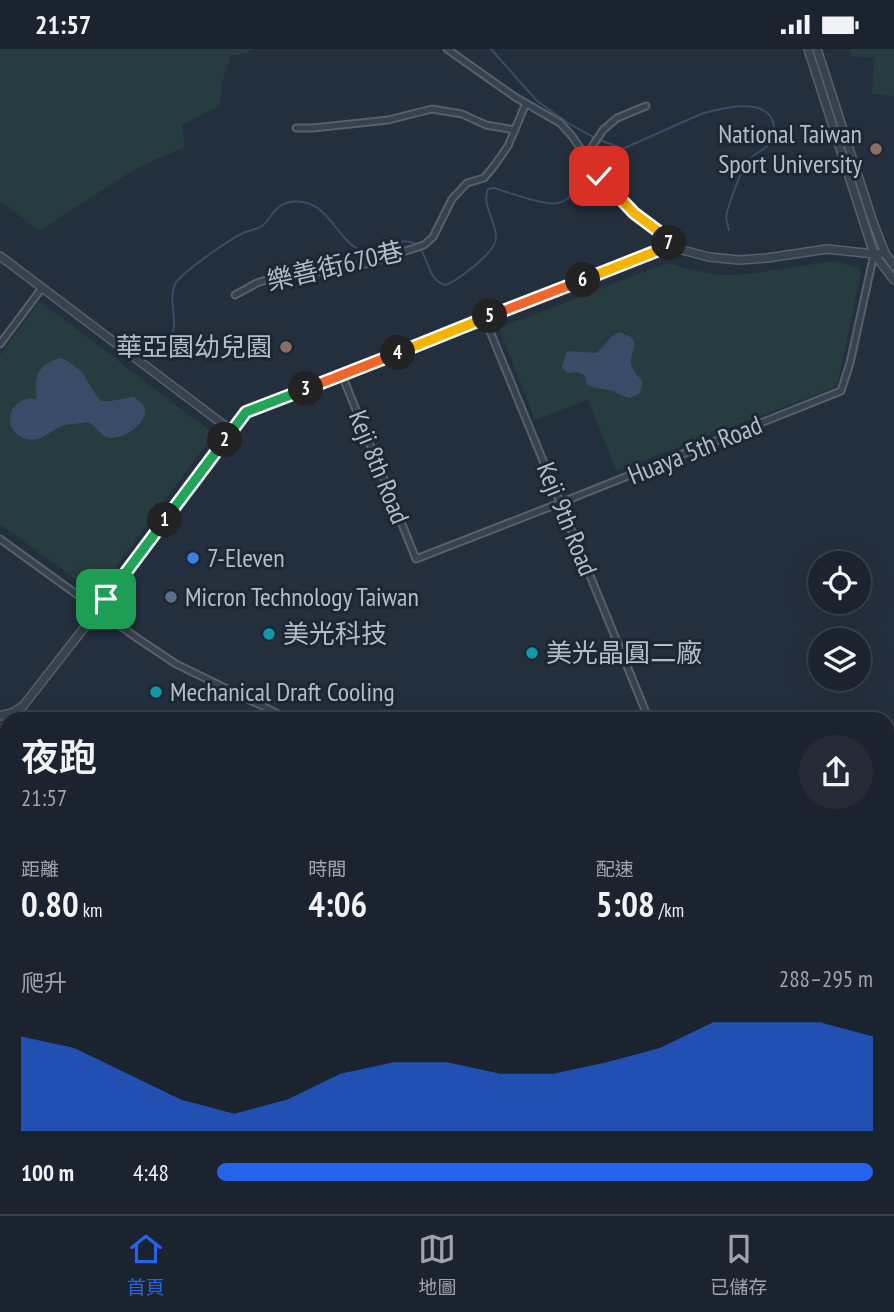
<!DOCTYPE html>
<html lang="zh-TW">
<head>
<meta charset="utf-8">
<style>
	body { margin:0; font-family:"PT Sans Narrow","Noto Sans TC",sans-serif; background:#242b36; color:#f1f3f6; height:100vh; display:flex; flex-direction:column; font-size:26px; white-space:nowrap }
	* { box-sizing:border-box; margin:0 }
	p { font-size:23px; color:#a0a4aa }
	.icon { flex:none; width:38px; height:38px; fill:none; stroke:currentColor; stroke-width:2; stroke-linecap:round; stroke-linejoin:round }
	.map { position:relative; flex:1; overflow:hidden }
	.panel { position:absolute; left:0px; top:663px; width:894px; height:502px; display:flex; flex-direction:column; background:#1b232e; border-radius:21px 21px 0 0; box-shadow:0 7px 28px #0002,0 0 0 2px #39404a }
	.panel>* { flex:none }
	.tools { position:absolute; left:808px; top:502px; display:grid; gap:14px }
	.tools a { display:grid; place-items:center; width:63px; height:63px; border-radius:50%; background:#1b232e; box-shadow:0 7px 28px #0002,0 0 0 2px #39404a; font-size:35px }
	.pin { position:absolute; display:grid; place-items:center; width:60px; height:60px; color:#fff; margin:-30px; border-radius:14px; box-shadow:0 4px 10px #0006 }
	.km { position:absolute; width:35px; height:35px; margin:-18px; border-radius:50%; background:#222; color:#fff; font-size:19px; line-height:35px; text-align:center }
	.round { display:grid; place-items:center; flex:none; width:74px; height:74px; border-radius:37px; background:#242b36 }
	.headline { display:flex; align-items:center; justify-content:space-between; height:119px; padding:0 21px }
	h1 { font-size:38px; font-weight:600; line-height:52px }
	.stats { display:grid; grid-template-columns:repeat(3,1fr); gap:10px; height:119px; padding:7px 21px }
	.stats div { display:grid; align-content:center }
	.stats b { font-size:35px; font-weight:600 }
	.stats small { font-size:19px; font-weight:400 }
	.stats p { font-size:19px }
	.chart { height:196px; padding:14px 21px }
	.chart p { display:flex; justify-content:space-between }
	.chart svg { width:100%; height:126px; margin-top:7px; fill:#2563eb; opacity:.7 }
	ul { padding:0 21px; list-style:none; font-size:23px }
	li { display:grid; grid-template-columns:112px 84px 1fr; align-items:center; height:52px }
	li i { height:18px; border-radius:9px; background:#2563eb }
	.status { display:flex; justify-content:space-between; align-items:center; height:49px; padding:0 35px; background:#1b232e; direction:ltr }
	.status svg { height:19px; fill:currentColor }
	.tabs { display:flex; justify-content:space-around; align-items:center; height:98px; border-top:2px solid #39404a; background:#1b232e; font-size:19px; color:#a0a4aa }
	.tabs a { display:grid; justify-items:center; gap:4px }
	.tabs .on { color:#2563eb }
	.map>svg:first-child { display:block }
	.green { fill:#263c3f }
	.water { fill:#394c67 }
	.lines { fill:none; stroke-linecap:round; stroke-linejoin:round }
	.stream { stroke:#394c67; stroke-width:2 }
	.minor-casing { stroke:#565f6c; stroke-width:9 }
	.tertiary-casing { stroke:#565f6c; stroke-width:10 }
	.minor { stroke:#38414e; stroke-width:5 }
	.tertiary { stroke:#38414e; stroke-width:7 }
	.split-1-casing { stroke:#fff; stroke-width:14 }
	.split-2-casing { stroke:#fff; stroke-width:14 }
	.split-3-casing { stroke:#fff; stroke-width:14 }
	.split-4-casing { stroke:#fff; stroke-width:14 }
	.split-5-casing { stroke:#fff; stroke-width:14 }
	.split-6-casing { stroke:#fff; stroke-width:14 }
	.split-7-casing { stroke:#fff; stroke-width:14 }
	.split-8-casing { stroke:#fff; stroke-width:14 }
	.split-1 { stroke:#22a559; stroke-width:9 }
	.split-2 { stroke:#22a559; stroke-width:9 }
	.split-3 { stroke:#22a559; stroke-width:9 }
	.split-4 { stroke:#f0652b; stroke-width:9 }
	.split-5 { stroke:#f5b400; stroke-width:9 }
	.split-6 { stroke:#f0652b; stroke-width:9 }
	.split-7 { stroke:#f5b400; stroke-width:9 }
	.split-8 { stroke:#f5b400; stroke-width:9 }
	.education-dot { fill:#8d6e63; stroke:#1d2633; stroke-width:2.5 }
	.shop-dot { fill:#3f7fe0; stroke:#1d2633; stroke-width:2.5 }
	.service-dot { fill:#5c6f8a; stroke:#1d2633; stroke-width:2.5 }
	.culture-dot { fill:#0f9aa8; stroke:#1d2633; stroke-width:2.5 }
	.labels { text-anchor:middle; stroke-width:6; stroke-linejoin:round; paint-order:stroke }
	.poi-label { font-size:26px; fill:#b4bcc9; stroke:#1d2633; text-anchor:start }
	.street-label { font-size:26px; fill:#b4bcc9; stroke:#1d2633 }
</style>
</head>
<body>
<div class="status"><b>21:57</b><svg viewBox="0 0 49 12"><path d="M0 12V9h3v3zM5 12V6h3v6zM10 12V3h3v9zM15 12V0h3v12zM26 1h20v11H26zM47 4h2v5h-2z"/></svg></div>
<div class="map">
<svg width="894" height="1165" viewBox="0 0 894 1165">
	<rect width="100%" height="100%" fill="#242f3e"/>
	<path class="green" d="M0 0H253L247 4 230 7 222 35 219 57 182 76 185 98 137 119 39 182 0 152Z
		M851 0H894V47L872 45 874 9 851 7Z
		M835 212 860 219 861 224 838 333 833 339 616 422 588 351 535 371 499 279 667 214 693 221 719 226H740Z
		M40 252 214 385 96 545 0 475V306Z"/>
	<path class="water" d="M619 283C649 292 624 305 633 320 639 332 647 327 639 345L630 349C624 348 617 344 612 342 601 339 598 341 587 335L584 326 577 323 568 324 562 318 567 302 597 304 611 288Z
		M61 309C88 321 84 332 101 352 112 353 123 349 134 348 137 351 141 353 143 356 154 371 120 394 107 388 101 386 94 377 89 373 81 375 70 374 62 377 50 382 40 394 26 390 0 383 7 346 36 350 37 344 35 339 36 332 38 318 48 312 61 309Z"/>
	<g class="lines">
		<path class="stream" d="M491 0 537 52 568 74 595 89
			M600 91 621 99
			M162 306C167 297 173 288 174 277 175 263 169 248 175 235 181 224 230 190 243 184 249 181 256 181 262 177 271 170 273 159 284 155 292 151 302 152 310 155 333 164 342 198 366 203 382 206 396 188 411 193 430 199 424 231 446 236 459 230 497 203 496 188 496 172 481 155 488 140L494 139C508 143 544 157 558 154 563 153 568 150 571 146 584 126 578 122 602 109L701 65C719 60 761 48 772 70 775 76 774 85 772 91 768 100 757 102 751 109 740 121 732 147 727 163L726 169 729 181
			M0 938 7 936
			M643 1158 648 1165"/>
		<g class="minor-casing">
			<path id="minor" d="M447 0 515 48 560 74 572 87 599 127 633 164 667 189 671 198
				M296 79H313L388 71 432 60 462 65 486 76 515 81
				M586 107 603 81 617 69 646 57
				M235 246 257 234 275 228 340 220 369 214 424 196 433 188 452 150 467 134 484 129 494 117 508 97 526 54
				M485 270 645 661 640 670
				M0 295 42 239
				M342 326 416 510 560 454 841 342 850 314 874 205
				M0 490 137 589 176 615 289 670
				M0 955 7 954
				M0 1116 7 1117
				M395 1158 411 1165
				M36 1165 37 1158"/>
		</g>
		<g class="tertiary-casing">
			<path id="tertiary" d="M808 0 874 205 894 231
				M817 0 873 173 885 204 894 217
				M0 207 232 382
				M0 667 14 663 23 657 91 570 243 367 250 361 374 314 659 201 671 198 709 208 739 211 767 209 827 200 874 205 885 204"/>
		</g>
		<use href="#minor" class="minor"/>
		<use href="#tertiary" class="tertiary"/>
	</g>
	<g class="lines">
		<g class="split-1-casing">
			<path id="split-1" d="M106 550 165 471"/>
		</g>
		<g class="split-2-casing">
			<path id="split-2" d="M165 471 225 391"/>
		</g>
		<g class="split-3-casing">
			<path id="split-3" d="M225 391 246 363 306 340"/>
		</g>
		<g class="split-4-casing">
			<path id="split-4" d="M306 340 398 304"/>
		</g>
		<g class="split-5-casing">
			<path id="split-5" d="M398 304 490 267"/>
		</g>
		<g class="split-6-casing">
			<path id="split-6" d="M490 267 583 231"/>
		</g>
		<g class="split-7-casing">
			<path id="split-7" d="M583 231 659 201 671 198 669 194"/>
		</g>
		<g class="split-8-casing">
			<path id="split-8" d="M599 127 634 164 662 185 669 194"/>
		</g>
		<use href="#split-1" class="split-1"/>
		<use href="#split-2" class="split-2"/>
		<use href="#split-3" class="split-3"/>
		<use href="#split-4" class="split-4"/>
		<use href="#split-5" class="split-5"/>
		<use href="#split-6" class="split-6"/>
		<use href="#split-7" class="split-7"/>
		<use href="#split-8" class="split-8"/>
	</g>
	<g class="education-dot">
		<circle cx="876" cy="100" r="7"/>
		<circle cx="286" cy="298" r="7"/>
	</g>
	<circle class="shop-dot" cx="193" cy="509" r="7"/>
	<circle class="service-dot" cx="171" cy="548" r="7"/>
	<g class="culture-dot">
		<circle cx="269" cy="585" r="7"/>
		<circle cx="532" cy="604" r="7"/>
		<circle cx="156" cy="643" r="7"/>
	</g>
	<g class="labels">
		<g class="poi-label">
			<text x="862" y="94" text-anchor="end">National Taiwan<tspan x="862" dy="30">Sport University</tspan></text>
			<text x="272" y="307" text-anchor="end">華亞園幼兒園</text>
			<text x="207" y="518">7-Eleven</text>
			<text x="185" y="557">Micron Technology Taiwan</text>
			<text x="283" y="594">美光科技</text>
			<text x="546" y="613">美光晶圓二廠</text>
			<text x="170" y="652">Mechanical Draft Cooling</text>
		</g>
		<g class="street-label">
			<text transform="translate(335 217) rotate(-13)" y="9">樂善街670巷</text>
			<text transform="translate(695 401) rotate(-22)" y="9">Huaya 5th Road</text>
			<text transform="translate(379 418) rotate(68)" y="9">Keji 8th Road</text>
			<text transform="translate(567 470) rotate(68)" y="9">Keji 9th Road</text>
		</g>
	</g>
</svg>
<div class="tools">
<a><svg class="icon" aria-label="locate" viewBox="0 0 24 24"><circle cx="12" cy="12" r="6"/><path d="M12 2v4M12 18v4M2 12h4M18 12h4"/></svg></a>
<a><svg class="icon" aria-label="layers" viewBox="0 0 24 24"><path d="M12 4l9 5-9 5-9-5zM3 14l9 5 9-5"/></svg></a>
</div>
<div class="pin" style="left:106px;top:550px;background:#1e9e55"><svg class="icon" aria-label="arrive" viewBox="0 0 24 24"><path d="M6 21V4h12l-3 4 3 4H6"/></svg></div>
<div class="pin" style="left:599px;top:127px;background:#d93025"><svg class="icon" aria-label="check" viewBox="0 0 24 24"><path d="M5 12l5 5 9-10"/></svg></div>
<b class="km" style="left:165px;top:471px">1</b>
<b class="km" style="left:225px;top:391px">2</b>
<b class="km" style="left:306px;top:340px">3</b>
<b class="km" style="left:398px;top:304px">4</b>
<b class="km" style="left:490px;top:267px">5</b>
<b class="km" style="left:583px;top:231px">6</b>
<b class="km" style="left:669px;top:194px">7</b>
<section class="panel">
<div class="headline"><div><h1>夜跑</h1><p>21:57</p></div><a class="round"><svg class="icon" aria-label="share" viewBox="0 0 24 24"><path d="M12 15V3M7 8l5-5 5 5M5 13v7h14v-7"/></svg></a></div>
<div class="stats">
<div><p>距離</p><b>0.80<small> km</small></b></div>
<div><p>時間</p><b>4:06</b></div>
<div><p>配速</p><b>5:08<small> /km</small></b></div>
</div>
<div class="chart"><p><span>爬升</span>288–295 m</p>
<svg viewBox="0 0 160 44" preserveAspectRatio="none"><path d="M0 44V11L10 15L20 24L30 33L40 38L50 33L60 24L70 20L80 20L90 24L100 24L110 20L120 15L130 6L140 6L150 6L160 11V44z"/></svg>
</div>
<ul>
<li><b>100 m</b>4:48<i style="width:100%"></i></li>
</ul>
</section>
</div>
<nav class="tabs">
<a class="on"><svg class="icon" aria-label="home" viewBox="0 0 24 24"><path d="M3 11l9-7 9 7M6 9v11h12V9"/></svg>首頁</a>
<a><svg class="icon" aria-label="map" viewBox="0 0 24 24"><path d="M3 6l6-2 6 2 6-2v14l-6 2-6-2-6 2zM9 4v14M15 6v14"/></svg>地圖</a>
<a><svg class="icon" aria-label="saved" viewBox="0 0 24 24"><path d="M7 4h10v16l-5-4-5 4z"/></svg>已儲存</a>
</nav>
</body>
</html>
